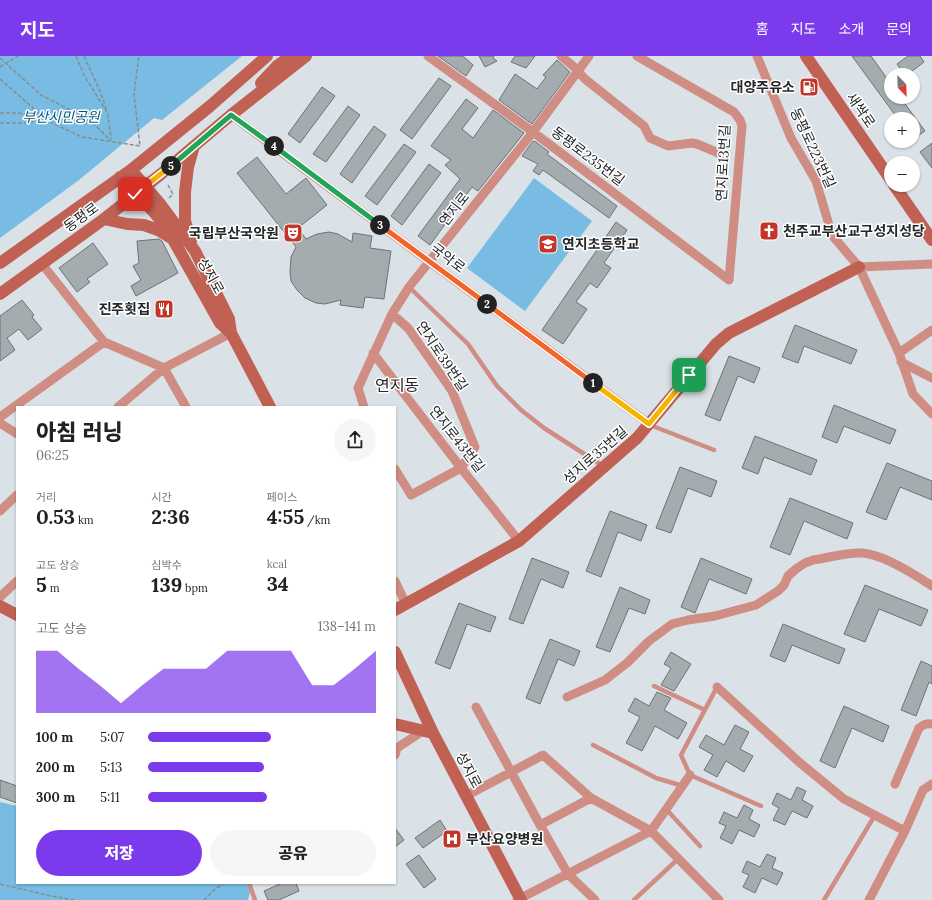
<!DOCTYPE html>
<html lang="ko">
<head>
<meta charset="utf-8">
<style>
	body { margin:0; font-family:Lora,"Noto Sans KR",serif; background:#f6f6f6; color:#222; height:100vh; display:flex; flex-direction:column; font-size:15px; white-space:nowrap }
	* { box-sizing:border-box; margin:0 }
	p { font-size:13px; color:#767676 }
	.icon { flex:none; width:22px; height:22px; fill:none; stroke:currentColor; stroke-width:2; stroke-linecap:round; stroke-linejoin:round }
	.map { position:relative; flex:1; overflow:hidden }
	.side { position:absolute; left:16px; top:350px; width:380px; height:478px; display:flex; flex-direction:column; background:#fff; border-radius:0px; box-shadow:0 1px 3px #0004 }
	.side>* { flex:none }
	.needle { width:26px; rotate:157deg }
	.tools { position:absolute; left:884px; top:12px; display:grid; gap:8px }
	.tools a { display:grid; place-items:center; width:36px; height:36px; border-radius:50%; background:#fff; box-shadow:0 1px 3px #0004; font-size:20px }
	.pin { position:absolute; display:grid; place-items:center; width:34px; height:34px; color:#fff; margin:-17px; border-radius:8px; box-shadow:0 2px 6px #0006 }
	.km { position:absolute; width:20px; height:20px; margin:-10px; border-radius:50%; background:#222; color:#fff; font-size:11px; line-height:20px; text-align:center }
	.round { display:grid; place-items:center; flex:none; width:42px; height:42px; border-radius:21px; background:#f6f6f6 }
	.head { display:flex; align-items:center; justify-content:space-between; height:68px; padding:0 20px }
	h1 { font-size:22px; font-weight:800; line-height:30px }
	.stats { display:grid; grid-template-columns:repeat(3,1fr); gap:6px; height:68px; padding:4px 20px }
	.stats div { display:grid; align-content:center }
	.stats b { font-size:20px; font-weight:800 }
	.stats small { font-size:11px; font-weight:400 }
	.stats p { font-size:11px }
	.chart { height:112px; padding:8px 20px }
	.chart p { display:flex; justify-content:space-between }
	.chart svg { width:100%; height:72px; margin-top:4px; fill:#7c3aed; opacity:.7 }
	.button { display:flex; gap:8px; margin-top:auto; padding:8px 20px }
	.button a { flex:1; height:46px; border-radius:24px; background:#7c3aed; color:#fff; font-size:16px; font-weight:800; line-height:46px; text-align:center }
	.button a+a { background:#f6f6f6; color:#222 }
	ul { padding:0 20px; list-style:none; font-size:13px }
	li { display:grid; grid-template-columns:64px 48px 1fr; align-items:center; height:30px }
	li i { height:10px; border-radius:5px; background:#7c3aed }
	header { display:flex; align-items:center; gap:24px; box-sizing:border-box; height:56px; padding:0 20px; background:#7c3aed; color:#fff }
	header strong { font-size:19px }
	nav { display:flex; gap:22px; margin-inline-start:auto; font-size:14px }
	.map>svg:first-child { display:block }
	.green { fill:#78bce3 }
	.building { fill:#a5acb0; stroke:#6c7276 }
	.lines { fill:none; stroke-linecap:round; stroke-linejoin:round }
	.path { stroke:#878c90; stroke-width:1.5; stroke-dasharray:4 2; stroke-linecap:butt }
	.lane { stroke:#cf8d83; stroke-width:4.5 }
	.street { stroke:#cf8d83; stroke-width:9 }
	.secondary { stroke:#c16154; stroke-width:12 }
	.split-1-casing { stroke:#fff; stroke-width:8 }
	.split-2-casing { stroke:#fff; stroke-width:8 }
	.split-3-casing { stroke:#fff; stroke-width:8 }
	.split-4-casing { stroke:#fff; stroke-width:8 }
	.split-5-casing { stroke:#fff; stroke-width:8 }
	.split-6-casing { stroke:#fff; stroke-width:8 }
	.split-1 { stroke:#f5b400; stroke-width:5 }
	.split-2 { stroke:#f0652b; stroke-width:5 }
	.split-3 { stroke:#f0652b; stroke-width:5 }
	.split-4 { stroke:#22a559; stroke-width:5 }
	.split-5 { stroke:#22a559; stroke-width:5 }
	.split-6 { stroke:#f5b400; stroke-width:5 }
	.labels { text-anchor:middle; stroke-width:3; stroke-linejoin:round; paint-order:stroke }
	.poi-label { font-size:14px; font-weight:bold; fill:#242628; stroke:#fff; text-anchor:end }
	.street-label { font-size:14px; fill:#242628; stroke:#fff }
	.park-label { font-size:14px; font-style:italic; fill:#00587c; stroke:#fff }
	.quarter-label { font-size:16px; fill:#242628; stroke:#fff }
</style>
</head>
<body>
<header>
<strong>지도</strong>
<nav><a>홈</a><a>지도</a><a>소개</a><a>문의</a></nav>
</header>
<div class="map">
<svg width="932" height="844" viewBox="0 0 932 844">
	<rect width="100%" height="100%" fill="#dbe2e7"/>
	<path class="green" d="M0 0H242L162 64 154 62 79 124 0 182Z
		M534 122 592 165 525 255 467 212Z
		M0 746 17 750V827H252L248 844H0Z"/>
	<path class="building" d="M438 0H463L473 9 466 20Z
		M479 0H494L493 2 497 5 485 11Z
		M515 0H535L526 12 511 6Z
		M852 0H871L891 28V41H900L925 75 913 83V63H898Z
		M908 0H920L924 6 907 19H905L897 8Z
		M557 4 570 16 532 68 499 44 515 18 537 33 546 21 543 19Z
		M439 22 451 30 412 83 400 74Z
		M322 31 335 40 300 87 288 78Z
		M466 43 478 52 462 73 473 82 493 54 524 77 478 135 472 131 430 189 418 180 460 123 445 109 451 104 431 90Z
		M348 50 360 59 326 106 313 98Z
		M374 70 386 79 352 127 340 118Z
		M533 85 536 86 549 96 547 98 617 150 609 162 543 114 539 119 533 115 538 108 522 100Z
		M932 87V112L920 96Z
		M404 88 416 96 377 149 365 140Z
		M257 101 286 138 306 122 327 149 298 172 306 183 317 178 329 176 338 178 352 186 353 177 372 180 370 192 391 195 384 243 365 241 363 252 340 249 341 244 325 248 316 247 305 242 297 234 291 225 290 216 291 201 296 191 237 117Z
		M429 108 441 117 402 169 391 160Z
		M616 166 627 174 604 207 611 212 597 232 590 227 576 246 587 253 563 288 542 274Z
		M159 183 162 185 178 217 136 240 131 230 141 224 133 210 139 207 137 185Z
		M93 187 108 208 87 223 90 226 77 236 59 212Z
		M22 244 34 259 32 261 42 273 28 284 19 273 7 282 15 294 0 305V260Z
		M795 269 857 294 851 308 804 290 798 307 782 301Z
		M729 300 760 312 754 327 738 320 720 365 705 359Z
		M834 349 896 374 890 388 844 370 837 387 822 381Z
		M755 380 817 404 811 419 764 401 758 418 742 412Z
		M887 407 932 425V444L900 431 886 464 866 456Z
		M680 411 717 425 711 441 688 432 671 477 656 472Z
		M790 442 853 467 847 483 804 465 790 499 770 491Z
		M610 455 647 469 641 485 618 476 601 521 586 515Z
		M532 502 569 516 563 532 541 523 523 568 509 563Z
		M701 502 752 523 746 538 709 523 695 557 681 551Z
		M865 529 928 554 921 570 879 553 865 586 844 578Z
		M620 531 650 544 645 558 629 552 610 596 596 591Z
		M459 547 496 561 490 576 467 568 450 613 435 607Z
		M783 568 845 593 839 608 792 589 785 606 770 600Z
		M550 583 580 595 574 610 558 603 540 648 526 642Z
		M671 596 691 608 674 635 661 629 671 612 664 608Z
		M921 605 932 610V628L929 626 916 660 901 654Z
		M657 636 671 642 664 654 687 667 678 683 655 670 642 695 626 687 640 661 628 655 635 642 649 650Z
		M844 650 889 670 883 686 852 672 835 712 820 705Z
		M735 669 749 676 740 693 753 700 744 716 726 705 717 721 704 714 713 699 699 691 706 679 724 689Z
		M0 724 17 730V747L0 741Z
		M797 731 806 735 802 744 813 750 807 762 792 755 785 769 773 764 779 752 772 748 777 737 791 744Z
		M744 749 753 754 749 763 760 769 754 781 739 774 732 788 720 782 726 770 719 767 724 756 737 762Z
		M440 764 447 775 423 792 415 782Z
		M395 772 404 784 395 791Z
		M767 798 776 802 772 812 783 817 777 829 762 822 755 837 743 831 749 819 742 816 747 805 760 811Z
		M419 799 436 823 424 832 406 808Z
		M282 827H296L299 835 279 844H268L264 835Z"/>
	<g class="lines">
		<path class="path" d="M76 0 84 19 108 58 111 83
			M84 0 100 35 107 55
			M0 2 41 39 90 64 111 85
			M0 11 18 0
			M0 23 32 51 40 61 82 81 140 90 134 38 139 0
			M0 57H18L40 61
			M0 67H31L40 61
			M168 129 173 138 169 142
			M0 828 51 840 75 844
			M204 844 216 832 225 827"/>
		<path class="lane" d="M409 231 468 288 497 330 521 354 544 372 603 410
			M650 369 714 394
			M654 630 705 654
			M717 631 681 699 690 719 761 750
			M593 689 656 722 683 730
			M666 753 700 790
			M249 827 255 844
			M634 844 678 803
			M824 844 875 759"/>
		<path class="street" d="M428 0 533 76 729 224
			M561 0 573 10 585 23 644 70 650 82 668 90 692 87 697 88 721 98
			M637 0 734 56 740 64 742 70 729 224
			M757 0 791 82 816 125 832 179 859 211 899 297 913 338 932 358
			M231 59 649 368
			M42 208 104 286 164 312 186 351
			M859 211 932 208
			M392 258 408 272 452 335 475 391 461 412 411 439 395 413
			M373 297 461 412 519 485
			M899 297 932 274
			M901 306 932 322
			M118 351 164 312 231 277
			M364 351 358 332 392 258 409 231 533 76 589 0
			M0 361 104 286
			M0 367 17 378
			M0 455 17 439
			M395 525 406 548
			M0 541 17 525
			M717 631 799 706 844 743 905 775
			M567 641 605 624 627 607 649 585 672 568 688 564 715 560 756 549 778 535 784 529 788 520 796 513 805 507 813 504C828 502 847 496 862 497 883 498 914 518 932 530
			M476 651 540 769 568 818 595 844
			M395 699 397 692 424 674
			M895 728 919 672C924 668 927 667 932 668
			M466 740 543 699 591 742 651 775 719 844
			M540 769 591 742
			M517 844 651 775 690 719
			M869 844 905 775 923 734 932 728"/>
		<path class="secondary" d="M806 0 891 124
			M261 27 277 10 291 0
			M131 114 161 149 195 195 229 263 231 277 270 351
			M120 121 153 155 166 171 220 267 231 277
			M894 129 932 184
			M104 163 127 168 144 169 158 174 171 182
			M191 185 185 165V136L188 111 194 90
			M0 207 131 114 209 51 267 0
			M0 238 104 163 161 118 231 59 306 0
			M0 550 17 559
			M395 554 519 485 637 382 716 288 729 277 859 211
			M395 596 433 677 521 844
			M395 668 433 677"/>
	</g>
	<g class="lines">
		<g class="split-1-casing">
			<path id="split-1" d="M593 327 649 368 689 319"/>
		</g>
		<g class="split-2-casing">
			<path id="split-2" d="M487 248 593 327"/>
		</g>
		<g class="split-3-casing">
			<path id="split-3" d="M380 169 487 248"/>
		</g>
		<g class="split-4-casing">
			<path id="split-4" d="M274 90 380 169"/>
		</g>
		<g class="split-5-casing">
			<path id="split-5" d="M171 110 231 59 274 90"/>
		</g>
		<g class="split-6-casing">
			<path id="split-6" d="M135 138 171 110"/>
		</g>
		<use href="#split-1" class="split-1"/>
		<use href="#split-2" class="split-2"/>
		<use href="#split-3" class="split-3"/>
		<use href="#split-4" class="split-4"/>
		<use href="#split-5" class="split-5"/>
		<use href="#split-6" class="split-6"/>
	</g>
	<defs>
		<g id="fuel-square" transform="scale(1)"><rect x="-9" y="-9" width="18" height="18" rx="4" fill="#c23528" stroke="#fff"/><path d="M-5.5-6h7V0h2V4h1.3V-2.5L3-4.5l.8-.8L6-3V5H2.5V1h-1V6h-7ZM-4.2-4.7v3.2H.2V-4.7Z" fill="#fff"/></g>
		<g id="church-square" transform="scale(1)"><rect x="-9" y="-9" width="18" height="18" rx="4" fill="#c23528" stroke="#fff"/><path d="M-1.2-6h2.4v3.5h3.3v2.4h-3.3V6h-2.4V-.1h-3.3v-2.4h3.3Z" fill="#fff"/></g>
		<g id="theatre-square" transform="scale(1)"><rect x="-9" y="-9" width="18" height="18" rx="4" fill="#c23528" stroke="#fff"/><path d="M-5-5.5Q0-4 5-5.5V0Q5 5 0 6Q-5 5-5 0ZM-3.3-2.5H-1v1.5H-3.3ZM1-2.5H3.3v1.5H1ZM-2.8 1Q0 5.5 2.8 1Z" fill="#fff"/></g>
		<g id="school-square" transform="scale(1)"><rect x="-9" y="-9" width="18" height="18" rx="4" fill="#c23528" stroke="#fff"/><path d="M0-5L7-2L0 1L-7-2ZM-4 1L0 2.5L4 1V4Q0 6-4 4Z" fill="#fff"/></g>
		<g id="restaurant-square" transform="scale(1)"><rect x="-9" y="-9" width="18" height="18" rx="4" fill="#c23528" stroke="#fff"/><path d="M-5-6h1v4h1v-4h1v4h1v-4h1v5L-1.5 .5V6h-2V.5L-5-1ZM5-6V6H3V1.5H1.5Q1.5-4 5-6Z" fill="#fff"/></g>
		<g id="hospital-square" transform="scale(1)"><rect x="-9" y="-9" width="18" height="18" rx="4" fill="#c23528" stroke="#fff"/><path d="M-5-5h3v3.5h4V-5h3V5h-3V1.5h-4V5h-3Z" fill="#fff"/></g>
	</defs>
	<g fill-rule="evenodd">
		<use href="#fuel-square" x="809" y="31"/>
		<use href="#church-square" x="769" y="175"/>
		<use href="#theatre-square" x="293" y="177"/>
		<use href="#school-square" x="548" y="188"/>
		<use href="#restaurant-square" x="164" y="253"/>
		<use href="#hospital-square" x="452" y="783"/>
	</g>
	<g class="labels">
		<g class="poi-label">
			<text x="795" y="36">대양주유소</text>
			<text x="783" y="180" text-anchor="start">천주교부산교구성지성당</text>
			<text x="279" y="182">국립부산국악원</text>
			<text x="562" y="193" text-anchor="start">연지초등학교</text>
			<text x="150" y="258">진주횟집</text>
			<text x="466" y="788" text-anchor="start">부산요양병원</text>
		</g>
		<g class="street-label">
			<text transform="translate(861 54) rotate(55)" y="5">새싹로</text>
			<text transform="translate(813 92) rotate(65)" y="5">동평로223번길</text>
			<text transform="translate(588 100) rotate(37)" y="5">동평로235번길</text>
			<text transform="translate(723 107) rotate(-87)" y="5">연지로13번길</text>
			<text transform="translate(454 153) rotate(-52)" y="5">연지로</text>
			<text transform="translate(81 161) rotate(-36)" y="5">동평로</text>
			<text transform="translate(448 202) rotate(37)" y="5">국악로</text>
			<text transform="translate(211 220) rotate(61)" y="5">성지로</text>
			<text transform="translate(442 300) rotate(56)" y="5">연지로39번길</text>
			<text transform="translate(457 383) rotate(52)" y="5">연지로43번길</text>
			<text transform="translate(595 399) rotate(-41)" y="5">성지로35번길</text>
			<text transform="translate(469 714) rotate(62)" y="5">성지로</text>
		</g>
		<g class="park-label">
			<text x="61" y="66">부산시민공원</text>
		</g>
		<g class="quarter-label">
			<text x="397" y="335">연지동</text>
		</g>
	</g>
</svg>
<div class="tools">
<a><svg class="needle" viewBox="-14 -14 28 28"><path d="M0-13l5 13h-10z" fill="#e53935"/><path d="M0 13l5-13h-10z" fill="#767676"/></svg></a>
<a>+</a>
<a>−</a>
</div>
<div class="pin" style="left:689px;top:319px;background:#1e9e55"><svg class="icon" aria-label="arrive" viewBox="0 0 24 24"><path d="M6 21V4h12l-3 4 3 4H6"/></svg></div>
<div class="pin" style="left:135px;top:138px;background:#d93025"><svg class="icon" aria-label="check" viewBox="0 0 24 24"><path d="M5 12l5 5 9-10"/></svg></div>
<b class="km" style="left:593px;top:327px">1</b>
<b class="km" style="left:487px;top:248px">2</b>
<b class="km" style="left:380px;top:169px">3</b>
<b class="km" style="left:274px;top:90px">4</b>
<b class="km" style="left:171px;top:110px">5</b>
<section class="side">
<div class="head"><div><h1>아침 러닝</h1><p>06:25</p></div><a class="round"><svg class="icon" aria-label="share" viewBox="0 0 24 24"><path d="M12 15V3M7 8l5-5 5 5M5 13v7h14v-7"/></svg></a></div>
<div class="stats">
<div><p>거리</p><b>0.53<small> km</small></b></div>
<div><p>시간</p><b>2:36</b></div>
<div><p>페이스</p><b>4:55<small> /km</small></b></div>
</div>
<div class="stats">
<div><p>고도 상승</p><b>5<small> m</small></b></div>
<div><p>심박수</p><b>139<small> bpm</small></b></div>
<div><p>kcal</p><b>34</b></div>
</div>
<div class="chart"><p><span>고도 상승</span>138–141 m</p>
<svg viewBox="0 0 160 44" preserveAspectRatio="none"><path d="M0 44V6L10 6L20 17L30 27L40 38L50 27L60 17L70 17L80 17L90 6L100 6L110 6L120 6L130 27L140 27L150 17L160 6V44z"/></svg>
</div>
<ul>
<li><b>100 m</b>5:07<i style="width:54%"></i></li>
<li><b>200 m</b>5:13<i style="width:51%"></i></li>
<li><b>300 m</b>5:11<i style="width:52%"></i></li>
</ul>
<div class="button"><a>저장</a><a>공유</a></div>
</section>
</div>
</body>
</html>
